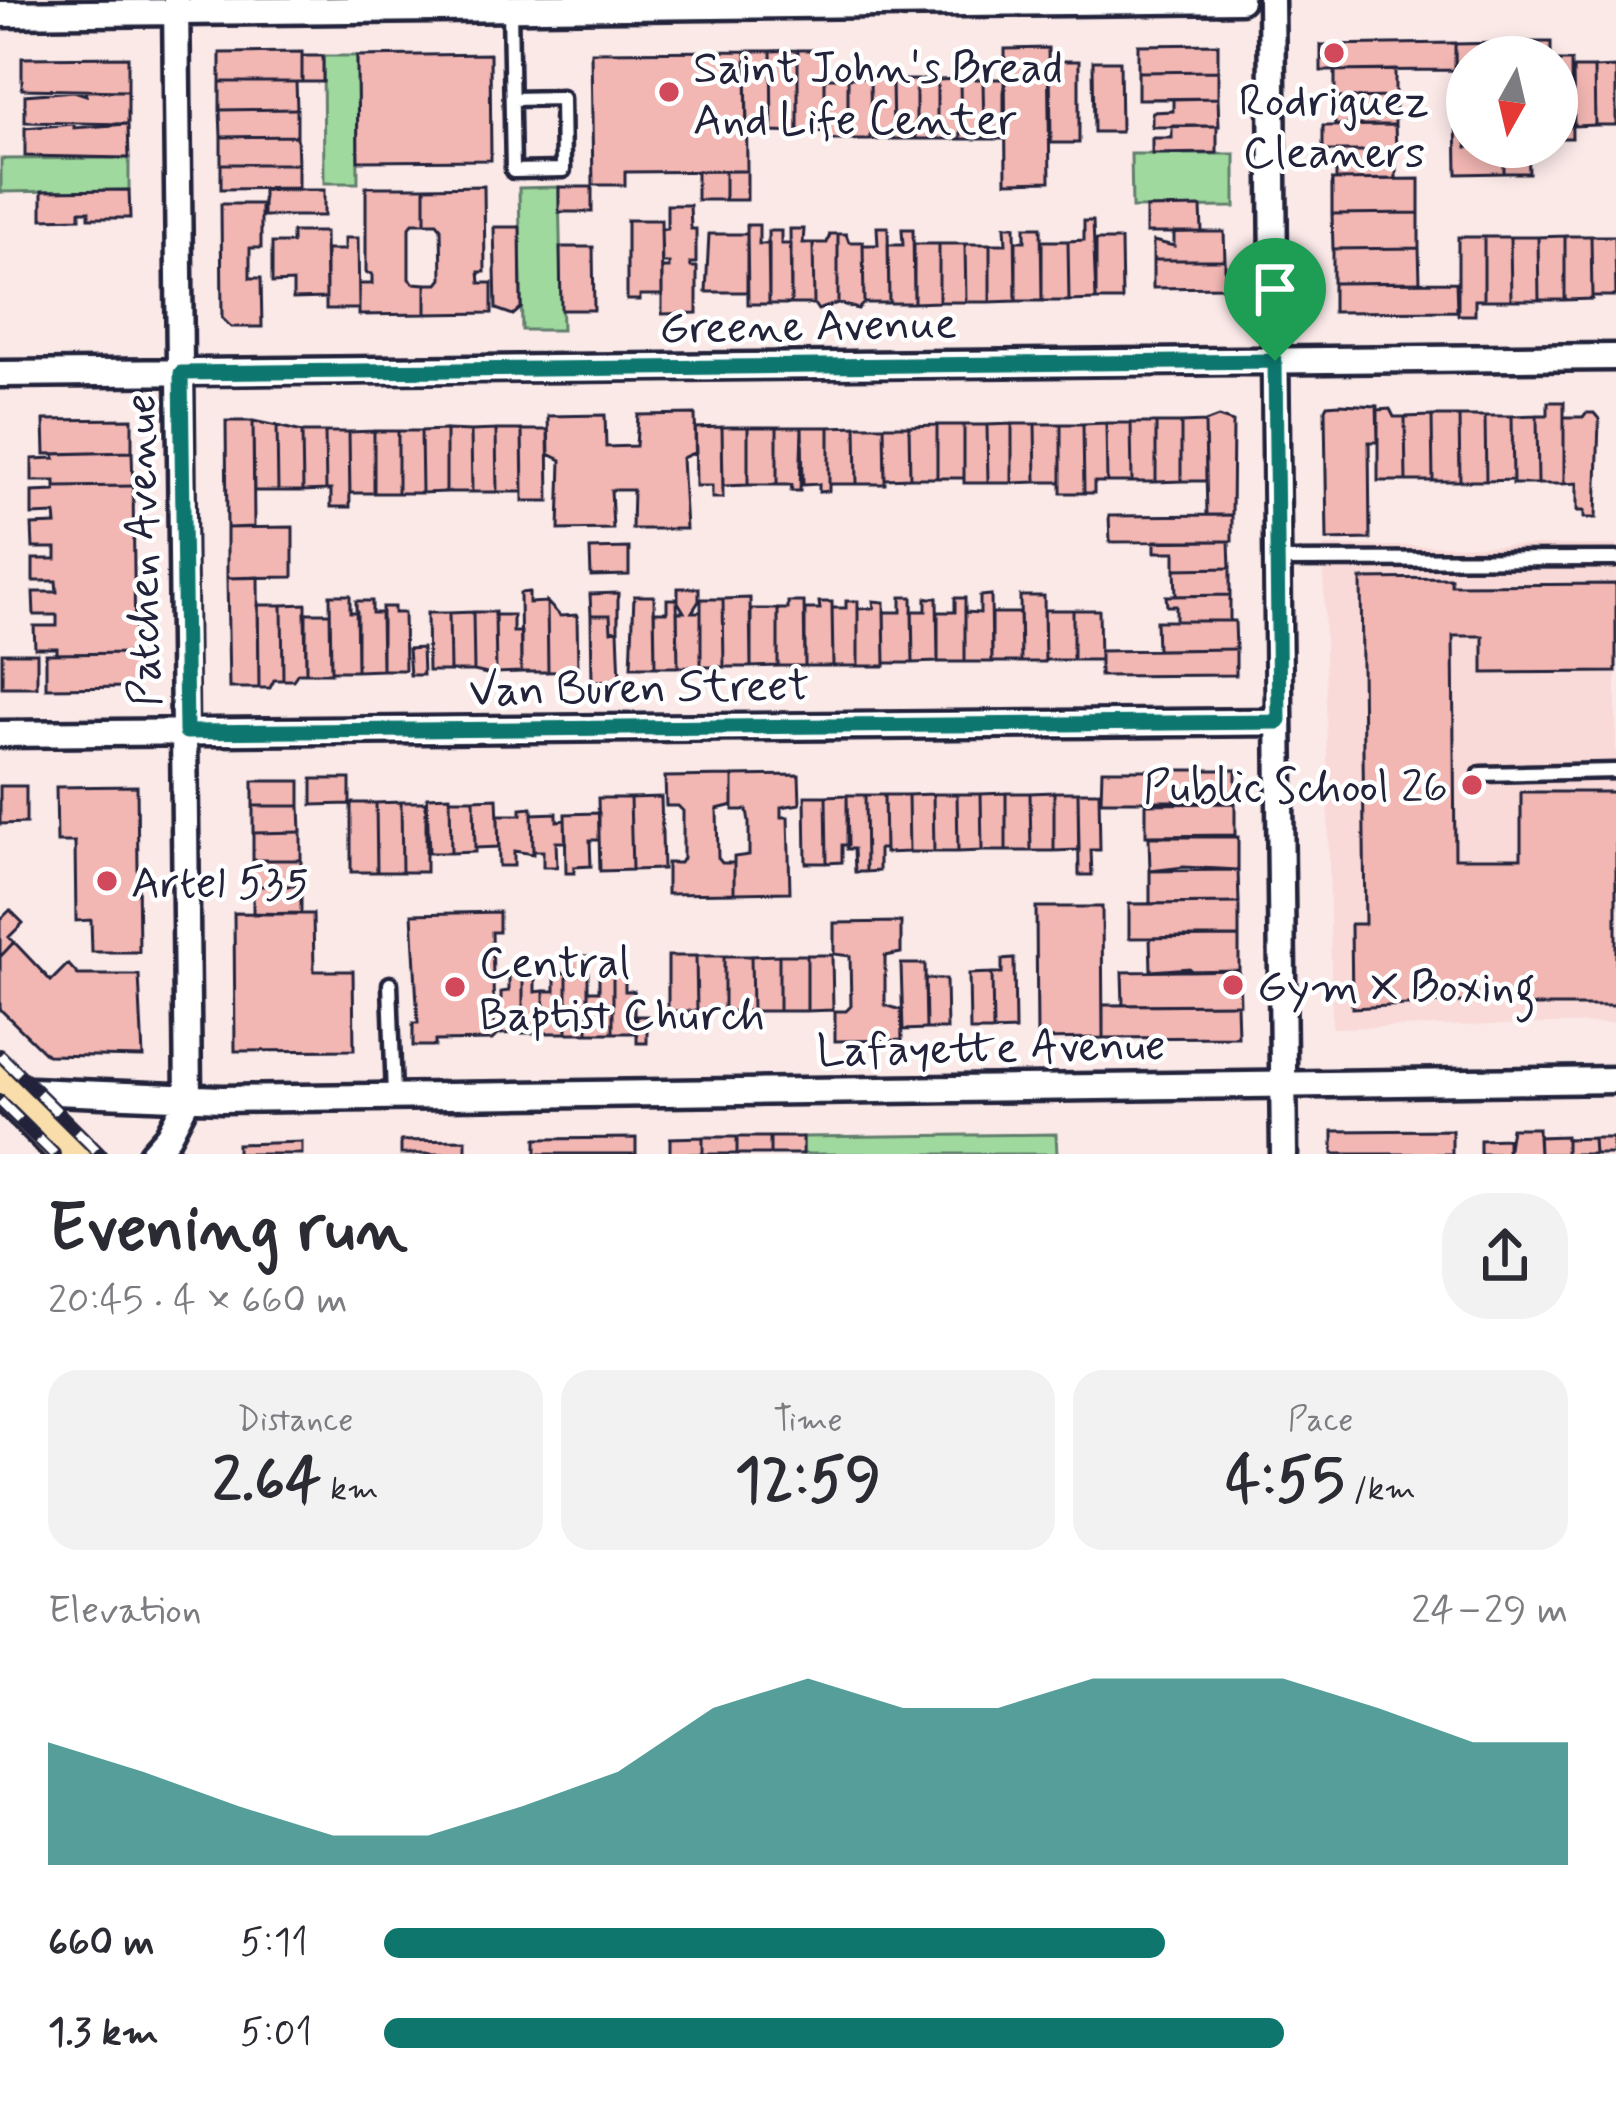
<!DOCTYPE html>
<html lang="en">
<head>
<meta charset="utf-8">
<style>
	body { margin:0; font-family:Mynerve,sans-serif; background:#f2f2f3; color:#2b2b33; height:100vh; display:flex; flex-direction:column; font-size:45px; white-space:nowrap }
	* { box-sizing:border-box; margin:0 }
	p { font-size:39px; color:#7c7c81 }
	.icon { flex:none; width:66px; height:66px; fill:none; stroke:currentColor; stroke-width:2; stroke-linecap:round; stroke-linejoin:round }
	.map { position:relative; height:1154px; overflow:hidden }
	.details { display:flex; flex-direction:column; background:#fff; flex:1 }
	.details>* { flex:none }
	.needle { width:78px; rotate:188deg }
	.buttons { position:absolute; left:1446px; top:36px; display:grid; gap:24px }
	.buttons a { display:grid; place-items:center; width:132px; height:132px; border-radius:50%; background:#fff; box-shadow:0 6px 18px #0003; font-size:60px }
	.pin { position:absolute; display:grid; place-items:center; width:102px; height:102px; color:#fff; margin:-123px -51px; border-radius:50% 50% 50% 0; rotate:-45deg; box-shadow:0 0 12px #0007 }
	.pin .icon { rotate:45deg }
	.round { display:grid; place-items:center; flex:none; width:126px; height:126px; border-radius:48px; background:#f2f2f3 }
	.headline { display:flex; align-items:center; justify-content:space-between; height:204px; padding:0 48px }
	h1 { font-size:66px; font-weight:700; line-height:90px }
	.metrics { display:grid; grid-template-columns:repeat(3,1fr); gap:18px; height:204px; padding:12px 48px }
	.metrics div { display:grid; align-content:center; border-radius:30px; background:#f2f2f3; text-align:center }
	.metrics b { font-size:60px; font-weight:700 }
	.metrics small { font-size:33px; font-weight:400 }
	.metrics p { font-size:33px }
	.chart { height:336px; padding:24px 48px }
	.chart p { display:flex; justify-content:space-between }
	.chart svg { width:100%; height:216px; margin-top:12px; fill:#0f766e; opacity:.7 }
	ul { padding:0 48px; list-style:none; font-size:39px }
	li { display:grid; grid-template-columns:192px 144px 1fr; align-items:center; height:90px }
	li i { height:30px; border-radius:15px; background:#0f766e }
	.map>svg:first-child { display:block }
	.built { fill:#f9dad8 }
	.green { fill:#a0d99e; stroke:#617e6c; stroke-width:3 }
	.building { fill:#f3b7b3; stroke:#22223b; stroke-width:3 }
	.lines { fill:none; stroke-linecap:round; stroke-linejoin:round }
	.lane-casing { stroke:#22223b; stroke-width:21 }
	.street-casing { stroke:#22223b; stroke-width:33 }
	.primary-casing { stroke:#22223b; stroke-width:48 }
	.lane { stroke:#fff; stroke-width:12 }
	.street { stroke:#fff; stroke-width:24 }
	.primary { stroke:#f9deab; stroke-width:39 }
	.rail-casing { stroke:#22223b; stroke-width:14 }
	.rail { stroke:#fff; stroke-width:9; stroke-dasharray:27; stroke-linecap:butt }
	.route-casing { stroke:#fff; stroke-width:24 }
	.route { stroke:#0f766e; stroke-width:15 }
	.poi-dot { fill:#d1495b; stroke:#fff; stroke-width:4.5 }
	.labels { text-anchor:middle; stroke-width:9; stroke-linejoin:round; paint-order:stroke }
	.poi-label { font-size:45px; fill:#22223b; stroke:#fff; text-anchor:start }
	.street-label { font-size:45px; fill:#22223b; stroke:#fff }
</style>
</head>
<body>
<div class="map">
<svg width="1616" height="1154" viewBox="0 0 1616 1154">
	<rect width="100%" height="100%" fill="#fbe9e8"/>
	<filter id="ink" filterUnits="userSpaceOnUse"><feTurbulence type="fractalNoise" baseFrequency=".00833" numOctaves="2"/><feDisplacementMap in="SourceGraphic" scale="24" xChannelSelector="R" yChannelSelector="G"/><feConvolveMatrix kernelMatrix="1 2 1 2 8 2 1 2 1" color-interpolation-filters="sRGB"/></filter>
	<g filter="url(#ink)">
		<path class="built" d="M1616 545V1023L1332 1028 1323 546Z"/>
		<path class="green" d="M323 56H357L358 183H324Z
			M1131 154H1235V207L1132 208Z
			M129 158V190L1 192V159Z
			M559 187 562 330H522L519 188Z
			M1056 1134 1057 1154H803V1137Z"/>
		<path class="building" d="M1527 42H1551V57H1527Z
			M1527 42V57H1503V43Z
			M1455 43V70L1321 71V45Z
			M1503 43V57H1467V147H1504V173L1457 174 1455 44Z
			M1218 44V71L1138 72V45Z
			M1048 48 1050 181 1006 182 1005 49Z
			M798 50H825V132L798 133Z
			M798 50V133L772 132 771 51Z
			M746 51H771L772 132 747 133Z
			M746 51 747 171 625 172V185H593L591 52Z
			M302 52V82H220V53Z
			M490 54 491 160 358 161 357 56Z
			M302 56H323V82H302Z
			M128 57V91L22 89V58Z
			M1050 61H1079V143H1051Z
			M1093 61H1120L1121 132H1094Z
			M1557 61H1571L1572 138H1557Z
			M1616 67V125H1595L1594 68Z
			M1573 68H1594L1595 125 1574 126Z
			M1395 70V97L1335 98V71Z
			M1218 71V98L1138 99V72Z
			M870 77H892L893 139 871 140Z
			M870 77 871 140H848V78Z
			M825 78H848V140H825Z
			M960 79H983L984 139H961Z
			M960 79 961 139H937V80Z
			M983 79H1004V139H984Z
			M892 80H916V139H893Z
			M916 80H937V139H916Z
			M220 82H296L297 109 220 110Z
			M74 91 86 95 85 91H128V124L25 122V95Z
			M1395 97V125H1335V98Z
			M1218 98 1219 126 1152 127V112L1173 111V99Z
			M297 109V136L221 137 220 110Z
			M74 124V128L128 124 129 158 25 156V128Z
			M1395 125 1396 151H1323V126Z
			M1172 126H1217V153L1152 154V138H1172Z
			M297 136 298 164H221V137Z
			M1504 147H1528L1529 173H1504Z
			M1336 151H1396V179L1336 180Z
			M221 164H298V188L221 189Z
			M697 171H725V200H697Z
			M725 171H747V200H725Z
			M1419 179V213L1332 214V180Z
			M484 186 485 272H479L480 283H492V313L426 314V284H438L442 279 441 228 437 223H425V187Z
			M366 187H425V223H413L409 228V279L413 283 426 284V314L359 315V284H372V274L366 273Z
			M559 187H592V212H559Z
			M129 190 130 218H89V211H80V218L42 219V191Z
			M263 190H324V216H263Z
			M221 204H261V248H250V278H261L262 327H231L222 318Z
			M667 205H690L691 229H696V263H690L691 267H697V313L662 314V268H669V263H662L661 229H667Z
			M1201 207 1202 232 1146 233V208Z
			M1419 213V248L1333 249 1332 214Z
			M627 220H661L662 295H640V300H627Z
			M1084 221H1093L1096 300 1069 301 1068 241 1084 240Z
			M747 225H759V244H769V304H748Z
			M1005 226H1015L1016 301 990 302V244H1006Z
			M494 227H520L521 308 513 315 496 309Z
			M877 227H888L889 303H864L863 245H878Z
			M1025 227H1041L1042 301H1016V241H1025Z
			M790 229H804L803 243H813L814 304H791Z
			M902 229H913L914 303H889L888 245H903Z
			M768 231H781V244H791V304H769Z
			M292 232H325L326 298 293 299V282L272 283V243H292Z
			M1174 232H1224L1225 260H1153V241L1174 246Z
			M709 234H747V292H706Z
			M830 234H838V303L818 310 814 304 813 243H827Z
			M838 234H846L849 242H863L864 303 858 309 838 303Z
			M1565 236H1591L1592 299 1565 300Z
			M1565 236V300H1539L1538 237Z
			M1591 236H1615L1616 296H1592Z
			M1458 237H1484V300H1475V315H1458Z
			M1484 237H1510L1511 300H1484Z
			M1510 237H1538L1539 300H1511Z
			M345 238H358L359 309H326V250H345Z
			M1096 240H1121L1122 300H1096Z
			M1042 241H1068L1069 301H1042Z
			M914 244H939V302L914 303Z
			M939 244H965L966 302H939Z
			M965 244H990V302H966Z
			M560 247H593L594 310H561Z
			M1419 248 1420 282 1333 283V249Z
			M1153 260H1225V287L1153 288Z
			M1456 282 1457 311 1333 312V283Z
			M1548 402H1564V484H1538L1537 415H1548Z
			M1340 404 1377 406 1378 442H1369L1370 539 1327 540 1325 409 1327 405Z
			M1390 409 1394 417H1405L1406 481H1378V410Z
			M1586 413H1594L1599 419 1596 518H1584V511H1577V483L1564 484V417H1583Z
			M695 414 696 452 682 458 686 529H632L633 490H611L613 529 559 530 561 460 549 454 548 416 605 415 606 447 636 446 638 415Z
			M1537 415 1538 484H1513L1512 416Z
			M1432 416H1459L1460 481H1433Z
			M1432 416 1433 481H1406L1405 417Z
			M1459 416H1485L1486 481H1460Z
			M1485 416H1512L1513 480 1486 481Z
			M1218 417 1233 422 1232 515H1207L1205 422Z
			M132 419V452L45 454 44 420Z
			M226 421H253L254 527 227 528Z
			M253 421 277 426 278 491H254Z
			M1205 422 1206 481H1181V423Z
			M1106 423H1131L1132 482H1107Z
			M1106 423 1107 482H1094V493H1084L1083 424Z
			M1131 423H1156V482H1132Z
			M1156 423H1181V481L1156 482Z
			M1012 424H1035L1036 482 1012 483Z
			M1012 424V483H988L987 425Z
			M1035 424H1061V482H1036Z
			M1061 424H1083L1084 493H1061Z
			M937 425V478H910L909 426Z
			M937 425H964V478H937Z
			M964 425H987L988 483H964Z
			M277 426 302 432 303 491H278Z
			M856 426H884L885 484H857Z
			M856 426 857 484H829V427Z
			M884 426H909L910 478 885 479Z
			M722 427H748V485L723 486Z
			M722 427 723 498H712V486H696L695 428Z
			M748 427H777V485H748Z
			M777 427H802L800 491H791L792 485H777Z
			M802 427H829V491L819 492V484L803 485Z
			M446 430 471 431 472 492H446Z
			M446 430V492L422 493 421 431Z
			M496 430H522L523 492H497Z
			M496 430 497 492H472L471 431Z
			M522 430H548L549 501H523Z
			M374 431H398V493H374Z
			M374 431V493H350L349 432Z
			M398 431H421L422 493H398Z
			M302 432H325L326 490 303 491Z
			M325 432H349L350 507H331V490H326Z
			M132 452 133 486 55 487V481H32V459L55 458 54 454Z
			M133 486 135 653 57 654V648H35L34 626H57V615H34L33 592H57L56 581H33V559H56V548H33L32 525 56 524 55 514 32 515V492L55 491V487Z
			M1232 515V541L1110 542 1109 516Z
			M293 527V577L227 578V528Z
			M1155 541H1229L1230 568 1175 569V552H1155Z
			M629 548V575L591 576 590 549Z
			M1230 568V595L1176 596 1175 569Z
			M258 577 259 688H229L227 578Z
			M1451 578V585L1616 584V672L1483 673V636H1453L1455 858H1521V792H1616V1006H1518V999L1352 1008 1351 924H1365L1361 579Z
			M678 588H699V601L692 612H701V667H678L677 612H684L678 602Z
			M529 592V603L547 602 548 672H521L520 593Z
			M618 593V630L611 631 610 615H591L590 594Z
			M330 595H350V612H357V671H331Z
			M991 595 992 662H965V612L980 613V596Z
			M1230 595V621H1176V606H1167L1166 596Z
			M634 596H654L655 667H631Z
			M1020 596H1044L1045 662H1021Z
			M901 597H912L913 663H885L884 612H901Z
			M750 598 751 667H724L723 599Z
			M926 598H937L938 662 913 663 912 611H926Z
			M955 598H965V662H938V612H955Z
			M667 599H677L678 667H655L654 612H667Z
			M701 599H723L724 667H701Z
			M356 601H372V613H381L382 670 357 671Z
			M846 601H858V666H833L832 608H846Z
			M873 601 884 602 885 666H858V609L874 608Z
			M547 602 560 616 577 615 578 671 548 672Z
			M788 602H804L805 666H778V609H788Z
			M819 602H832L833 666H805V609H820Z
			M306 604V673H298L293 680H283L282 605Z
			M258 605H282L283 680H274L270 688H259Z
			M382 607H394V613H404L405 670H382Z
			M751 609H778V666L751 667Z
			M1044 610H1073V660H1045Z
			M1073 610H1099L1100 660H1073Z
			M473 612H495L496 676 474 671Z
			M473 612 474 671H450L449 613Z
			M305 613H330L331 673H306Z
			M427 613H449L450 671H428Z
			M992 613H1020L1021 662H992Z
			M495 615H513V632H521V672L496 673Z
			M591 615H610L611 631 618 630 620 681 592 682Z
			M1156 621H1235L1236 649 1157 650Z
			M422 648 423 675H410L408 649Z
			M1236 649V675L1100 676V651Z
			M2 653H37V687H2Z
			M135 653 136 687 46 688V654Z
			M1102 770H1236V801H1101Z
			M799 775 800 804 781 807V817H788L790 892 734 893V857L749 855V822L747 810H733V776Z
			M733 776V805L717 809 718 858 722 863H734V893L667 894V863H680L683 858V811L678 806H666L665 777Z
			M312 779H350V804L312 805Z
			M253 781H300V806H253Z
			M0 786H26V823L0 824Z
			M137 786 139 952H92L91 920 76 921 75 842H57L56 787Z
			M1054 792H1078L1079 850 1054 851Z
			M1054 792V851H1031L1030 793Z
			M1078 792H1099L1100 850H1091L1092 875H1079Z
			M1006 793H1030L1031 851H1006Z
			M1006 793V851H982L981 794Z
			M933 794H957L958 852H934Z
			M933 794 934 852H909L908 795Z
			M957 794H981L982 851 958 852Z
			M847 795H865L866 872H855L854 849H847Z
			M847 795 848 845H842V862L827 863 826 796Z
			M865 795H884L885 849H879V871L866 872Z
			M884 795H908L909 852 885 853Z
			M450 796 451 853H429L427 797Z
			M805 796H826L827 863H806Z
			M661 797 663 869 632 870 630 798Z
			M497 798 499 847 475 848 474 799Z
			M598 798H630L632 870 600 871Z
			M450 799H474L475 852 451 853Z
			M401 802H426V872H402Z
			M401 802 402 872H377L376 803Z
			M351 803H376L377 872H351Z
			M1235 803V835L1146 836V804Z
			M253 806H300L301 832 253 833Z
			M532 808 533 854 514 851V866H499L498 815H521V809Z
			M557 813V821L565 820 566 842H556L557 867H543V851H533L532 814Z
			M599 813V840H590L591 866 574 867V873H566L565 814Z
			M301 832V860H253V833Z
			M1149 837H1238V870L1184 867 1150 871Z
			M253 860H301V886H253Z
			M1238 870 1239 903 1150 904V871Z
			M253 886H301V913L253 914Z
			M1239 903V937L1129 938V904Z
			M1036 907H1102L1103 1038 1037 1039Z
			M10 910 23 923 9 937 14 942 0 957V920Z
			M499 912V932H492L494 1023 498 1034 492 1040 435 1041V1046H413V1023H418L412 914Z
			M234 913 313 914 314 971H353L354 1050 235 1051Z
			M901 922V953L885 956V1005L901 1010 902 1040 835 1041V1011H846L851 1006 850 956 834 954V923Z
			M1183 937H1239V970L1191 971 1189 968 1151 971 1150 938Z
			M14 942 51 981 68 964 78 975H139L143 1057 47 1055 0 1009V957Z
			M779 955H807V1011H779Z
			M779 955V1011H752L751 956Z
			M807 955H832L833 1010 807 1011Z
			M567 956H588V1033H567Z
			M668 956H696L697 1011H668Z
			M696 956H724V1011H697Z
			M724 956H751L752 1011H724Z
			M1014 959 1015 1030 993 1031 992 973H1002V960Z
			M901 964H925L926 1029 903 1030Z
			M1239 970 1240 1004 1123 1005 1122 972Z
			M599 972 613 973V1033H588V991H599Z
			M509 973H523V1033L501 1034V992L509 991Z
			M523 973H535V992L544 991V1033H523Z
			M555 973H567V1033H544V991H555Z
			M613 973H625V991H634V1033H613Z
			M992 973 993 1031H970L969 974Z
			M925 979H946L947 1029H926Z
			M1237 1004 1238 1037 1103 1038V1005Z
			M637 1016H647V1043H637Z
			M1511 1128H1538L1539 1154H1507Z
			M1452 1130V1154H1333V1131Z
			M1566 1136V1154H1539L1538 1137Z
			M703 1137H737V1154H703Z
			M703 1137V1154H670V1138Z
			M737 1137H770V1154H737Z
			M770 1137H803V1154H770Z
			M636 1138V1154H536V1139Z
			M1593 1138H1612L1613 1154H1594Z
			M1593 1138 1594 1154H1566V1139Z
			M1507 1139V1154H1480V1140Z
			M466 1140V1154H401V1141Z
			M302 1142V1154H237V1144Z"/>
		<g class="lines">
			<g class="lane-casing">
				<path id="lane" d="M510 8 513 171 563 170 562 98 512 99
					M1277 560 1616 559
					M1481 774 1616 771
					M390 984 394 1096"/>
			</g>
			<g class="street-casing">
				<path id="street" d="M1271 0 1284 1154
					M0 14 1240 0
					M0 374 1616 357
					M0 734 1279 722
					M7 1090 222 1099 1616 1080
					M152 1154 168 1136 188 1098 176 0"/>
			</g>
			<g class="primary-casing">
				<path id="primary" d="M0 1083 71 1154"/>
			</g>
			<use href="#lane" class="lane"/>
			<use href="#street" class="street"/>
			<use href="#primary" class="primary"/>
			<g class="rail-casing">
				<path id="rail" d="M0 1055 100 1154
					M0 1101 54 1154"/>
			</g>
			<use href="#rail" class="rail"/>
		</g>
	</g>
	<g class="lines" filter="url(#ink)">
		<g class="route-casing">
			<path id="route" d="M1275 361 1279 722 186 732 181 373Z"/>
		</g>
		<use href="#route" class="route"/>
	</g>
	<g class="poi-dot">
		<circle cx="1334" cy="53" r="12"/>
		<circle cx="669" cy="92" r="12"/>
		<circle cx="1472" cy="785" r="12"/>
		<circle cx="107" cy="881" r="12"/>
		<circle cx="1233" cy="985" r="12"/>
		<circle cx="455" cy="987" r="12"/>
	</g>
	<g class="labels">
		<g class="poi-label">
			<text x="693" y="82">Saint John's Bread<tspan x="693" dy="52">And Life Center</tspan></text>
			<text x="1334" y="115" text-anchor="middle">Rodriguez<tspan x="1334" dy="52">Cleaners</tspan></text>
			<text x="1448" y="801" text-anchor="end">Public School 26</text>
			<text x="131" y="897">Artel 535</text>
			<text x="479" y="977">Central<tspan x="479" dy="52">Baptist Church</tspan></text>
			<text x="1257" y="1001">Gym X Boxing</text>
		</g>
		<g class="street-label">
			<text transform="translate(808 324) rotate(-1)" y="16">Greene Avenue</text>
			<text transform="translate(141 550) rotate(-91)" y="16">Patchen Avenue</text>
			<text transform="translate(639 686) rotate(-1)" y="16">Van Buren Street</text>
			<text transform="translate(991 1046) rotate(-1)" y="16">Lafayette Avenue</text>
		</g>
	</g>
</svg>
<div class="buttons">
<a><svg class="needle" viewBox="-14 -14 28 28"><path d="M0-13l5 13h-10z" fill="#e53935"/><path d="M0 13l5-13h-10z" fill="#7c7c81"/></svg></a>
</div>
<div class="pin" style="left:1275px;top:361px;background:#1e9e55"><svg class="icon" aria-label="arrive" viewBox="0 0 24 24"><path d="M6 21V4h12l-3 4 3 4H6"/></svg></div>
</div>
<section class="details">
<div class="headline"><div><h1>Evening run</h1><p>20:45 · 4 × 660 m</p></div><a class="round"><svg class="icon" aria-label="share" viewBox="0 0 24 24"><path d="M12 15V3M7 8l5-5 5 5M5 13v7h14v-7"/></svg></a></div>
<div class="metrics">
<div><p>Distance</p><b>2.64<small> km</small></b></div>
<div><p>Time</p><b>12:59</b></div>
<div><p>Pace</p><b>4:55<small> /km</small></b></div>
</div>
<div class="chart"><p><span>Elevation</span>24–29 m</p>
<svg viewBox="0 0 160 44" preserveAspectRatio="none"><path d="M0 44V19L10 25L20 32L30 38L40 38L50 32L60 25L70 12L80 6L90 12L100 12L110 6L120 6L130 6L140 12L150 19L160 19V44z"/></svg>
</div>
<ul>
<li><b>660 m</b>5:11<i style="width:66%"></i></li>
<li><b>1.3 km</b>5:01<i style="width:76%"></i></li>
</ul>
</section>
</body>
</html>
